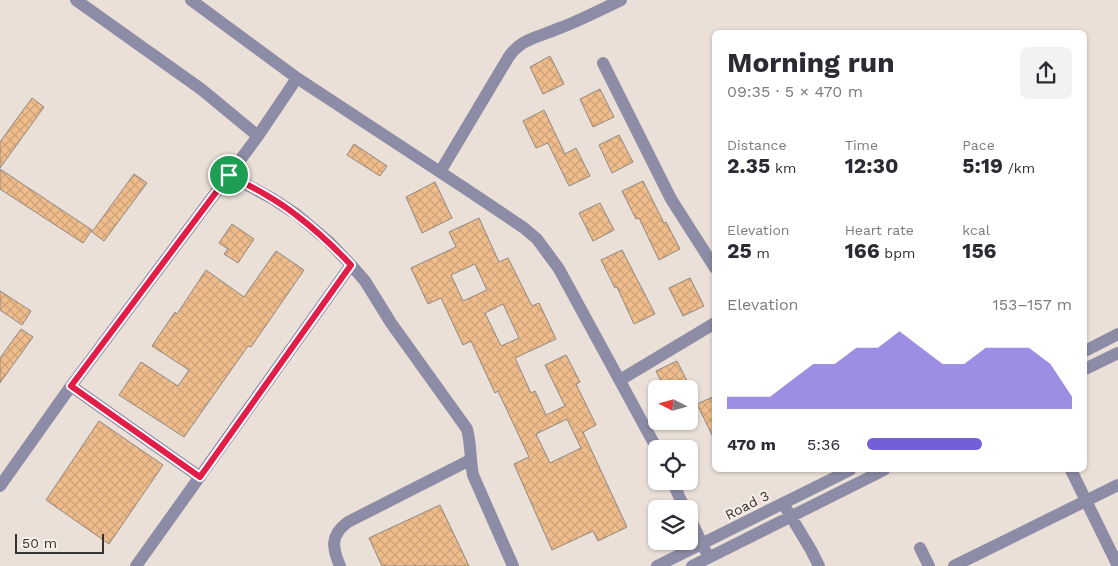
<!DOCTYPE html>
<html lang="en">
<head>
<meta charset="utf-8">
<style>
	body { margin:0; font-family:"Work Sans",sans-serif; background:#f2f2f3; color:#2b2b33; height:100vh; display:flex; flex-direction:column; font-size:19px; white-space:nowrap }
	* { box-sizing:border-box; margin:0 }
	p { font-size:16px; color:#7c7c81 }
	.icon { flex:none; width:28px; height:28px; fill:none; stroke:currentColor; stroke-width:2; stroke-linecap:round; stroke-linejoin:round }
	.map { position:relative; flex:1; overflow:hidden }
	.details { position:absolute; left:712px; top:30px; width:375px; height:442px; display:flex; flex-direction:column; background:#fff; border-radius:8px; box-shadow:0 1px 4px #0004 }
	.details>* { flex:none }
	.needle { width:32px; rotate:276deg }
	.fabs { position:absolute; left:648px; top:380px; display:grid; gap:10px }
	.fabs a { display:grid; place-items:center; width:50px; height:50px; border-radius:8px; background:#fff; box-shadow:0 1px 4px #0004; font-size:25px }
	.scale { position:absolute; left:15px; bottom:12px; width:89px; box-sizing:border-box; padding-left:5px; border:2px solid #36322f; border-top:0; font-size:14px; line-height:18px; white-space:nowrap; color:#36322f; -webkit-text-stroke:4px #f7eee5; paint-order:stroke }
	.pin { position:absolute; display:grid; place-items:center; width:42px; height:42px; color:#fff; margin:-21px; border:2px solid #fff; border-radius:50%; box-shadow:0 1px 5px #0007 }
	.round { display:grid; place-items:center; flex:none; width:52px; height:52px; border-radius:8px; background:#f2f2f3 }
	.overview { display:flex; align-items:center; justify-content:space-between; height:85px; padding:0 15px }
	h1 { font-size:28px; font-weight:700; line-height:38px }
	.stats { display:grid; grid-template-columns:repeat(3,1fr); gap:8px; height:85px; padding:5px 15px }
	.stats div { display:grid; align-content:center }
	.stats b { font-size:21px; font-weight:700 }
	.stats small { font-size:14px; font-weight:400 }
	.stats p { font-size:14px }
	.chart { height:140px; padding:10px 15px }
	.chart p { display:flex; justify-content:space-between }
	.chart svg { width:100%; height:90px; margin-top:5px; fill:#755fd9; opacity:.7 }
	ul { padding:0 15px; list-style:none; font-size:16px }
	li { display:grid; grid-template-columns:80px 60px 1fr; align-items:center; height:38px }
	li i { height:12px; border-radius:6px; background:#755fd9 }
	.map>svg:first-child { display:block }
	.building { fill:url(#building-cross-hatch); stroke:#908880; fill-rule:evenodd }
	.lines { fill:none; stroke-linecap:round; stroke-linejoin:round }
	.minor { stroke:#8d8ca6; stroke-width:12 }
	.route-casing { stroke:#fff; stroke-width:10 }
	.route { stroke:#e11d48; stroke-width:6 }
	.labels { text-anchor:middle; stroke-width:4; stroke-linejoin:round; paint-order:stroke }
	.street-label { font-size:14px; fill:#36322f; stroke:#f7eee5 }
</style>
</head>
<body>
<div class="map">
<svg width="1118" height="566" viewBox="0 0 1118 566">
	<defs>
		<pattern id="building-cross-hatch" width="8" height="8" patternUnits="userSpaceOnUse" patternTransform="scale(1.25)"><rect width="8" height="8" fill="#efbc8b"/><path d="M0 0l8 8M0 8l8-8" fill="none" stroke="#cea278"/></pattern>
	</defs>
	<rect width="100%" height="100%" fill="#eae0d8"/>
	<path class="building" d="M550 56 564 84 543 94 530 67Z
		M600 89 614 117 593 127 580 99Z
		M32 98 44 107 0 168V142Z
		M544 110 565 154 576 148 590 176 569 186 548 143 536 148 523 121Z
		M619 135 633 162 612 173 599 145Z
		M354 144 387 166 380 176 347 155Z
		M0 169 92 230 83 243 0 189Z
		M134 174 147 183 104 241 92 232Z
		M643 181 664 223 666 222 680 249 659 260 639 218 636 219 622 191Z
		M435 182 452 218 422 233 406 197Z
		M600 203 614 230 593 241 579 213Z
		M479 218 499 262 508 258 532 306 539 303 556 339 515 358 531 393 535 391 546 415 565 406 545 365 566 355 580 382 576 384 596 425 583 432 627 527 598 541 593 531 552 550 514 464 529 457 498 391 495 393 471 341 463 345 441 298 428 304 411 268 456 247 449 232ZM475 264 487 290 463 301 451 275ZM503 304 519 338 501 346 485 313ZM567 419 581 448 550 463 536 434Z
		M232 224 254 239 238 263 224 254 228 249 219 243Z
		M622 250 655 314 634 324 617 287 615 288 601 260Z
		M276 251 304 270 251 347 248 346 184 437 119 395 141 362 178 386 189 370 152 346 175 312 177 314 206 270 244 297Z
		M690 278 704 306 683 316 669 288Z
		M0 291 31 311 22 325 0 310Z
		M21 329 33 337 0 383V358Z
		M677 361 691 389H665L656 371Z
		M715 396V441L697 404Z
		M99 421 163 465 109 544 46 500Z
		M440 505 469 566H382L369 538Z"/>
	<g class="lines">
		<path class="minor" d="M76 0 201 89 258 136
			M603 63 671 199 715 268
			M297 78 469 191 524 228 537 239 559 269 657 449
			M440 172 508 58C521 38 537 38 557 29 579 21 600 10 621 0
			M229 175 273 199 296 214 328 241 351 265 365 281 391 323 467 429C471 444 470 459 473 475L513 566
			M1085 351 1118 334
			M1085 369 1118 353
			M620 380 715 323
			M71 386 200 477
			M1071 470 1118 566
			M672 481 685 509
			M0 486 71 386 258 136 297 78 191 0
			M787 510 811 550 819 566
			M689 516 705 550
			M920 548 929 566
			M136 566 351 265
			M340 566C332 548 330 535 348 522L470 460
			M657 566 850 470
			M692 566 884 470
			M954 566 1118 485"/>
	</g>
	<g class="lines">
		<g class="route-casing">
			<path id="route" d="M229 175C252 187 276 199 296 215 316 230 334 247 351 265L200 477 71 386Z"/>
		</g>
		<use href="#route" class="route"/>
	</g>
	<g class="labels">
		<g class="street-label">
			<text transform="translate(747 505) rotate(-27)" y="5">Road 3</text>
		</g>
	</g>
</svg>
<div class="fabs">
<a><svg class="needle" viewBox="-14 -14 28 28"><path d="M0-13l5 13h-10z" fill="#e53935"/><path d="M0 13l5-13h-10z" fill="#7c7c81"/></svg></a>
<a><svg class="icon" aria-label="locate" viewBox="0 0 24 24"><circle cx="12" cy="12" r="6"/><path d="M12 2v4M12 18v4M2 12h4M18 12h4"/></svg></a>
<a><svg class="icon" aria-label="layers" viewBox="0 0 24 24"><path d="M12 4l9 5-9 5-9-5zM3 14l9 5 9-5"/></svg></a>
</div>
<div class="scale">50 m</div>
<div class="pin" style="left:229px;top:175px;background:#1e9e55"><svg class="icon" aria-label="arrive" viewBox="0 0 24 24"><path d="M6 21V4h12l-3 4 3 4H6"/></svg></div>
<section class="details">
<div class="overview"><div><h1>Morning run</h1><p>09:35 · 5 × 470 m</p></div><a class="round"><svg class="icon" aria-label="share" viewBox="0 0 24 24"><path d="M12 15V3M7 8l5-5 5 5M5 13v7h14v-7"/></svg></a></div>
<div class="stats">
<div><p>Distance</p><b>2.35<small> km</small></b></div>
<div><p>Time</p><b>12:30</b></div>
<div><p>Pace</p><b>5:19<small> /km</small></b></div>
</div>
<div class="stats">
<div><p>Elevation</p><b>25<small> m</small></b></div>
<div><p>Heart rate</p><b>166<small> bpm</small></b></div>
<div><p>kcal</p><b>156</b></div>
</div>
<div class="chart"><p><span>Elevation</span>153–157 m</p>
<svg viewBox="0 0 160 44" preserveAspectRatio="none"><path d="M0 44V38L10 38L20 38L30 30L40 22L50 22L60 14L70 14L80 6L90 14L100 22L110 22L120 14L130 14L140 14L150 22L160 38V44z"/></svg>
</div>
<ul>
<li><b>470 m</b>5:36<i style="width:56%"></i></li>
</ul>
</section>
</div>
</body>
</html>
